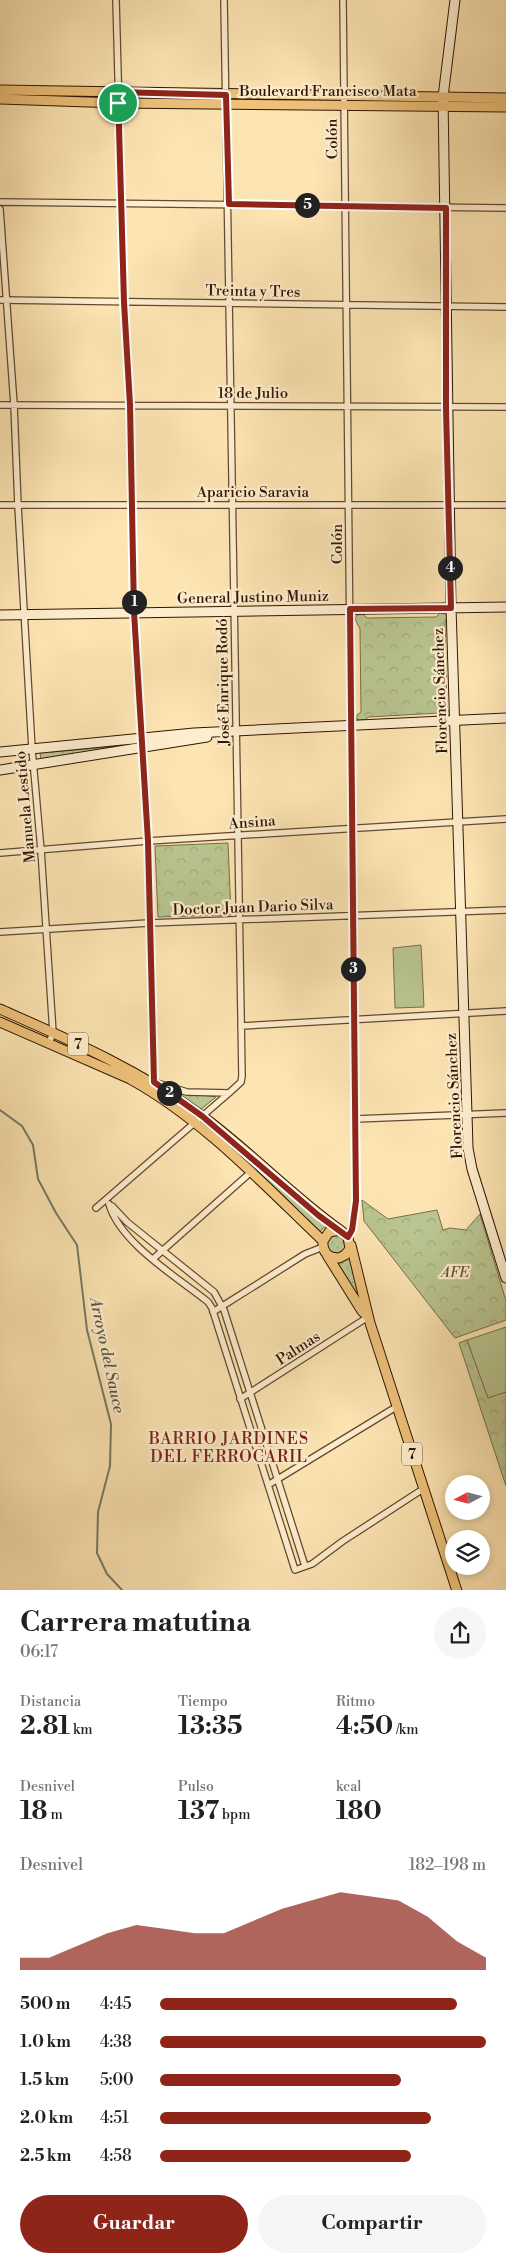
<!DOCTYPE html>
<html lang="es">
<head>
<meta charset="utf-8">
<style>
	body { margin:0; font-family:"Libre Bodoni",serif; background:#f6f6f6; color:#202124; height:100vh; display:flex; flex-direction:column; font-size:19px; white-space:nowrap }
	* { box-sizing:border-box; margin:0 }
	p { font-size:16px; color:#757577 }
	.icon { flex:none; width:28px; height:28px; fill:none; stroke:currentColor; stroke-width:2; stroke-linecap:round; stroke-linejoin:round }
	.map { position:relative; height:1590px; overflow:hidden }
	.details { display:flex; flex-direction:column; background:#fff; flex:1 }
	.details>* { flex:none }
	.needle { width:32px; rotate:263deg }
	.tools { position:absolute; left:445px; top:1475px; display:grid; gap:10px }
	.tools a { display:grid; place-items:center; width:45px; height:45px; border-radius:50%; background:#fff; box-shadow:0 2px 8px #0003; font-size:25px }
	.pin { position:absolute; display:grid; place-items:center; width:42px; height:42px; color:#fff; margin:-21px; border:2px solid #fff; border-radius:50%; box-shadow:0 1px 5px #0007 }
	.km { position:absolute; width:25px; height:25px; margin:-12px; border-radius:50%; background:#222; color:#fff; font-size:14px; line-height:25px; text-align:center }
	.round { display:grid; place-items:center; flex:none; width:52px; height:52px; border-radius:26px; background:#f6f6f6 }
	.head { display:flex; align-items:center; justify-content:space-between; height:85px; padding:0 20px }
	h1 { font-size:28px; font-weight:800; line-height:38px }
	.metrics { display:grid; grid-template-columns:repeat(3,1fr); gap:8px; height:85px; padding:5px 20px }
	.metrics div { display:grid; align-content:center }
	.metrics b { font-size:25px; font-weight:800 }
	.metrics small { font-size:14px; font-weight:400 }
	.metrics p { font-size:14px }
	.chart { height:140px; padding:10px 20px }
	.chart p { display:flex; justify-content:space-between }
	.chart svg { width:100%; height:90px; margin-top:5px; fill:#8f2418; opacity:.7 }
	.primary-button { display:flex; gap:10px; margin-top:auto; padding:10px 20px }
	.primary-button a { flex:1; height:58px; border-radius:30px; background:#8f2418; color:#fff; font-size:20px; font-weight:800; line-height:58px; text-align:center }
	.primary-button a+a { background:#f6f6f6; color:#202124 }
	ul { padding:0 20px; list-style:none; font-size:16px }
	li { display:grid; grid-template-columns:80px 60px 1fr; align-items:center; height:38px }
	li i { height:12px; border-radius:6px; background:#8f2418 }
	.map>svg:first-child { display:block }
	.grass { fill:url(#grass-dots); stroke:#766e4a }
	.park { fill:url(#park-crowns); stroke:#766e4a }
	.garden { fill:#bac691; stroke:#766e4a }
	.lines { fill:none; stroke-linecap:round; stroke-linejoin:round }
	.stream { stroke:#737b69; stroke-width:2 }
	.street-casing { stroke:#64492e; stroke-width:8 }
	.secondary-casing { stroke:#311502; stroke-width:11 }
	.primary-casing { stroke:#311502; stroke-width:11 }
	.street { stroke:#feeece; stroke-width:5.5 }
	.secondary { stroke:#feeece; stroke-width:9 }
	.primary { stroke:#eec27a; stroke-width:9 }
	.route-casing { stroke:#fff; stroke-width:10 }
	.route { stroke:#8f2418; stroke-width:6 }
	.labels { text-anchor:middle; stroke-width:4.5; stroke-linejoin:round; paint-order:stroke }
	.shield { fill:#feeece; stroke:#6e563f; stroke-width:1 }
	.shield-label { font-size:14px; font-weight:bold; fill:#311502 }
	.street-label { font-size:15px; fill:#311502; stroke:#feeece }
	.park-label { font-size:15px; font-style:italic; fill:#615334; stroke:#feeece }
	.water-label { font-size:16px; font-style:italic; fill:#58503e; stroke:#feeece }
	.neighbourhood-label { font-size:16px; letter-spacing:1px; fill:#7a1f14; stroke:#feeece }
</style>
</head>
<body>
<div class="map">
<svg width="506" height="1591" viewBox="0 0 506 1591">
	<defs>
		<pattern id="grass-dots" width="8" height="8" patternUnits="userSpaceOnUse" patternTransform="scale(1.25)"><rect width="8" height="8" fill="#bac691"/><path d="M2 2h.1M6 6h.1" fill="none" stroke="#a0a97b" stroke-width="1.8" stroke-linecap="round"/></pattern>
		<pattern id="park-crowns" width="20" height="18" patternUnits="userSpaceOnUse" patternTransform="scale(1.25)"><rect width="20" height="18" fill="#bac691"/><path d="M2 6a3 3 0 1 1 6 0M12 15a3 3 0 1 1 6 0" fill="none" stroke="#a0a97b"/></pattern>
	</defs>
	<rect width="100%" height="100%" fill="#fde5b3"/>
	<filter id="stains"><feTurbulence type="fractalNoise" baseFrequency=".004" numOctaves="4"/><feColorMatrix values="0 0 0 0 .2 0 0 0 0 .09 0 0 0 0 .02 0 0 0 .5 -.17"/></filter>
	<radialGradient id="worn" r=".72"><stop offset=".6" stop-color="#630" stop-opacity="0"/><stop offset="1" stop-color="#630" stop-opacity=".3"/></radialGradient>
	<path class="grass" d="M133 745 41 760 40 753Z
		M333 1233 341 1234 347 1244 344 1252 336 1255 328 1251 325 1243Z
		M349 1253 364 1308 337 1261Z"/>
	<path class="park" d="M440 613 446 614 447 617 445 622 447 709 450 712 449 717 443 718 439 713 368 717 365 720H357V715L361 712 360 629 355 619 357 615 363 614 367 618 436 617Z
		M228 843 231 915 158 917 155 846Z
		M169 1090 216 1097 200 1110Z
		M202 1119 280 1187 330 1225 323 1228 319 1234 198 1123Z
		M362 1200 388 1219 437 1210 443 1230 450 1228 466 1230 480 1214 506 1301V1320L455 1338 364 1221Z
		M467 1340 488 1397 506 1392V1486L459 1343Z"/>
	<path class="garden" d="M421 945 424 1007 395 1008 393 948Z
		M506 1327V1392L488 1398 467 1340Z"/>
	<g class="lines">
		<path class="stream" d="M0 1110 22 1126 33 1145 38 1179 56 1213 77 1245 87 1330 111 1424 110 1466 98 1512 97 1553 107 1574 123 1591"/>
		<g class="street-casing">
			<path id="street" d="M116 0 124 301 130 405 134 612 148 841 154 1082 152 1086
				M343 0 356 1201 351 1230 348 1237
				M0 202 506 208
				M0 209 14 405 18 506 32 749 41 850 53 1033 49 1043
				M0 300 506 307
				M0 405 506 407
				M0 505H506
				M0 853 148 841 506 819
				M0 932 149 923 506 910
				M241 1026 506 1011
				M157 1083 187 1092 229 1093
				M355 1119 506 1113
				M109 1204C120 1243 177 1277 208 1302L212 1308 295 1570 312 1564 343 1541 423 1489
				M112 1206 127 1222 214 1292 224 1310 305 1566
				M96 1208 229 1093 241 1082 242 1076 224 0
				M153 1259 251 1172
				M213 1312 305 1254 323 1247
				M240 1399 368 1317
				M268 1485 396 1407"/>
		</g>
		<g class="secondary-casing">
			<path id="secondary" d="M455 0 443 97 451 607 467 1114 468 1148 472 1169 506 1278
				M0 615 506 607
				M0 752 194 733 506 718
				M0 770 207 737"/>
		</g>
		<g class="primary-casing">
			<path id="primary" d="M0 90 506 98
				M0 99 118 103 506 107
				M0 1009C70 1040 140 1070 202 1116 250 1151 291 1195 340 1230
				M0 1022 130 1079C204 1120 262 1183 323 1241 322 1252 328 1258 339 1258L345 1255 350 1249 348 1237 340 1230 329 1232 323 1241
				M351 1245 370 1323 457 1591
				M327 1255 362 1311 368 1317"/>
		</g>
		<use href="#street" class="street"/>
		<use href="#secondary" class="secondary"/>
		<use href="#primary" class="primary"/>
	</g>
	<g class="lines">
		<g class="route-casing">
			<path id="route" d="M118 92 226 95 229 204 446 208V408L451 608 350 609 356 1201 352 1230 348 1237 318 1215 202 1116 154 1082 148 841 134 612 130 405 124 302Z"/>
		</g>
		<use href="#route" class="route"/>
	</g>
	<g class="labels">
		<g class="shield">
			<rect x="68" y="1032.5" width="20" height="23" rx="4"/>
			<rect x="402" y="1442.5" width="20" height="23" rx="4"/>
		</g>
		<g class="shield-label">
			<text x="78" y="1049">7</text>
			<text x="412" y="1459">7</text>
		</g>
		<g class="street-label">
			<text x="328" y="96">Boulevard Francisco Mata</text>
			<text transform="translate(332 139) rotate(-91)" y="5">Colón</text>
			<text transform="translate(253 291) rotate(1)" y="5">Treinta y Tres</text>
			<text x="253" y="398">18 de Julio</text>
			<text x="253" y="497">Aparicio Saravia</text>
			<text transform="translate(337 544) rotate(-90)" y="5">Colón</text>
			<text transform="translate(253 597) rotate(-1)" y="5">General Justino Muniz</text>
			<text transform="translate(223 682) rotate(-91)" y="5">José Enrique Rodó</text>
			<text transform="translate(440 691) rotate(-92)" y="5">Florencio Sánchez</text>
			<text transform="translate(25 807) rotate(-95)" y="5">Manuela Lestido</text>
			<text transform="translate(252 822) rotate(-4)" y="5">Ansina</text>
			<text transform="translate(253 907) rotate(-2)" y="5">Doctor Juan Dario Silva</text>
			<text transform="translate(454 1096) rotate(-93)" y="5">Florencio Sánchez</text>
			<text transform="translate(298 1348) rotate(-33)" y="5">Palmas</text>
		</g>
		<g class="park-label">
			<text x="455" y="1277">AFE</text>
		</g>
		<g class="water-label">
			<text transform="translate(108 1355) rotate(78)" y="6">Arroyo del Sauce</text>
		</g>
		<g class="neighbourhood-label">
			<text x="229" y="1444">BARRIO JARDINES<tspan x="229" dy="18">DEL FERROCARIL</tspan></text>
		</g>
	</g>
	<rect width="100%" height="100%" filter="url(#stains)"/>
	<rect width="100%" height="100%" fill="url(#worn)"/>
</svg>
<div class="tools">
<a><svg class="needle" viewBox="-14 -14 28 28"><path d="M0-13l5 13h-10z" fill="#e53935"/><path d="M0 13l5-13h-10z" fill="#757577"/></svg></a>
<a><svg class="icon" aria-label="layers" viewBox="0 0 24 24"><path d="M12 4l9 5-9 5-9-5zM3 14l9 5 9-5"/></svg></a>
</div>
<div class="pin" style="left:118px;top:103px;background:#1e9e55"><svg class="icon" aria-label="arrive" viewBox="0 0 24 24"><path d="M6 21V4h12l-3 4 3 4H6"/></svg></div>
<b class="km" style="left:134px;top:602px">1</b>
<b class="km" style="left:169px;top:1093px">2</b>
<b class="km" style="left:353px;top:969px">3</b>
<b class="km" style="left:450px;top:568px">4</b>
<b class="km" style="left:307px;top:205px">5</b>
</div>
<section class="details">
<div class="head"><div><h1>Carrera matutina</h1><p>06:17</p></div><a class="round"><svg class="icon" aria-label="share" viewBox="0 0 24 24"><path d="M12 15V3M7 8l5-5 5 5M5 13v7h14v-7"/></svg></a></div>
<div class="metrics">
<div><p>Distancia</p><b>2.81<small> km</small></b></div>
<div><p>Tiempo</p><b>13:35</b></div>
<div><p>Ritmo</p><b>4:50<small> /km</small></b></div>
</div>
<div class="metrics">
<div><p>Desnivel</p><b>18<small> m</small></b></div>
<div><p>Pulso</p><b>137<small> bpm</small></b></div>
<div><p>kcal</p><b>180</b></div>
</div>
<div class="chart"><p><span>Desnivel</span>182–198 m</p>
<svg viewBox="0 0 160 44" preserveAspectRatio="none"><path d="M0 44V38L10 38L20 32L30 26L40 22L50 24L60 26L70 26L80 20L90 14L100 10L110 6L120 8L130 10L140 18L150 30L160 38V44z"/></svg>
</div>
<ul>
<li><b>500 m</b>4:45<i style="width:91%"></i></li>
<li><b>1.0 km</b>4:38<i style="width:100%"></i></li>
<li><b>1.5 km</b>5:00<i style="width:74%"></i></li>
<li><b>2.0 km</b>4:51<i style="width:83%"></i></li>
<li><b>2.5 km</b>4:58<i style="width:77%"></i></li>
</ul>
<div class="primary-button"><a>Guardar</a><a>Compartir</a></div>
</section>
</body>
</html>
